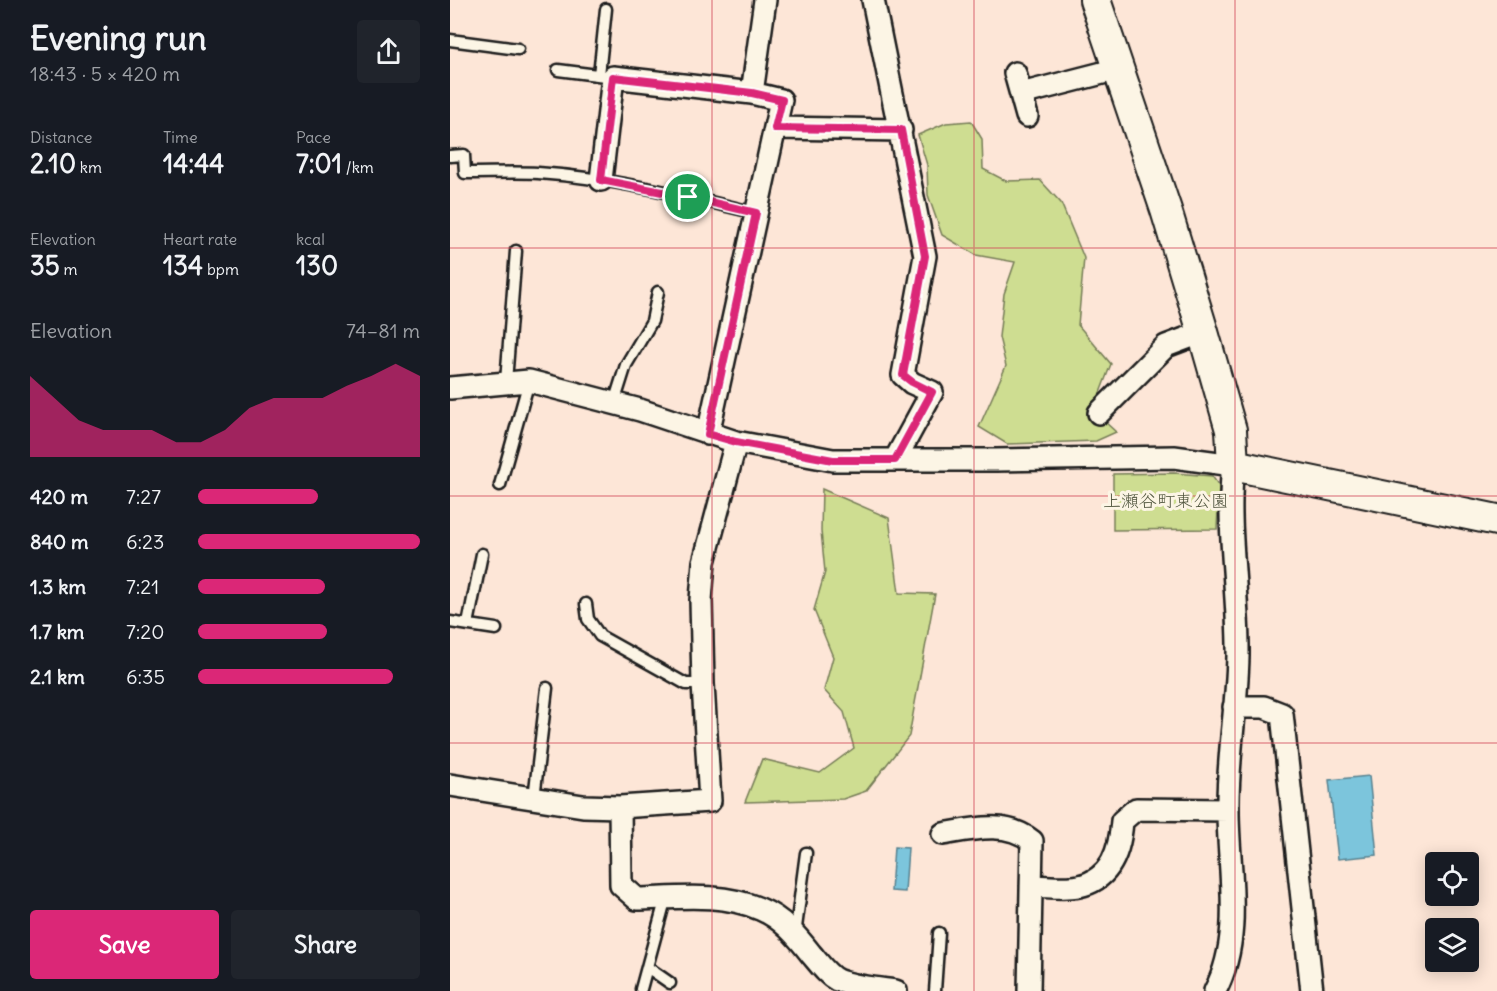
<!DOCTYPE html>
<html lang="en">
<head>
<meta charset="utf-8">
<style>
	body { margin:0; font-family:Delius,"Klee One",sans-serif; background:#20242c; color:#f1f3f6; height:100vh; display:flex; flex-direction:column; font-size:22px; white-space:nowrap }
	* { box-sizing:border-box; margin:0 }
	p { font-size:20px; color:#9ea1a6 }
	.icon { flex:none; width:33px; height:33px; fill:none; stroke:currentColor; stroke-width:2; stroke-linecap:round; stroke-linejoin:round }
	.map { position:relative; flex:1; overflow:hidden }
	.sheet { display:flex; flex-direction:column; background:#171b24; width:450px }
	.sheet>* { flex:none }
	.controls { position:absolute; left:975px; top:852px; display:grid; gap:12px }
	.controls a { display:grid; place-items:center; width:54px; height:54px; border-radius:6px; background:#171b24; box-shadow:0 3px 15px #0003; font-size:30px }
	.pin { position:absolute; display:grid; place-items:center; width:51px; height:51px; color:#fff; margin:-26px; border:3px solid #fff; border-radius:50%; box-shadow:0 2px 6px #0007 }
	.round { display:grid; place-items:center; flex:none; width:63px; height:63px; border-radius:6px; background:#20242c }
	.overview { display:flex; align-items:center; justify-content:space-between; height:102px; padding:0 30px }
	h1 { font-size:33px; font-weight:800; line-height:45px }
	.metrics { display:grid; grid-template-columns:repeat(3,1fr); gap:9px; height:102px; padding:6px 30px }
	.metrics div { display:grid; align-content:center }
	.metrics b { font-size:26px; font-weight:800 }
	.metrics small { font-size:16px; font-weight:400 }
	.metrics p { font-size:16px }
	.chart { height:168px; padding:12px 30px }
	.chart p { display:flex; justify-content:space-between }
	.chart svg { width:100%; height:108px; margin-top:6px; fill:#db2777; opacity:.7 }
	.cta { display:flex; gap:12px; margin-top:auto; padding:12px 30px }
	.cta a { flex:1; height:69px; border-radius:6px; background:#db2777; color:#fff; font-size:24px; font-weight:800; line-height:69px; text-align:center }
	.cta a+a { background:#20242c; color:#f1f3f6 }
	ul { padding:0 30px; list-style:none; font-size:20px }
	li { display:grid; grid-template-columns:96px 72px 1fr; align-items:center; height:45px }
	li i { height:15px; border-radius:8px; background:#db2777 }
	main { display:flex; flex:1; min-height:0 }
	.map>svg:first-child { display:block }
	.green { fill:#cedd91; stroke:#757c56; stroke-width:1.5 }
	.water { fill:#7cc5dc; stroke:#56818f; stroke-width:1.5 }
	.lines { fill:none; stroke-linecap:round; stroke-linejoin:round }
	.lane-casing { stroke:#1c1c1c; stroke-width:15 }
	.street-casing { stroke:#1c1c1c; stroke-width:26 }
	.secondary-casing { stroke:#1c1c1c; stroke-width:34 }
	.lane { stroke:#fcf5e5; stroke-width:10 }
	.street { stroke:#fcf5e5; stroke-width:21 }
	.secondary { stroke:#fcf5e5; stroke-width:30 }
	.route-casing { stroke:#fff; stroke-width:12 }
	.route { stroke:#db2777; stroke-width:8 }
	.grid { fill:none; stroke:#d1495b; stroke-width:1.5; stroke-opacity:0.55 }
	.labels { text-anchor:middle; stroke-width:6; stroke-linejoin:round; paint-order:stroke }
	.park-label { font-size:18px; fill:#51563f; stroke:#fcf5e5 }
</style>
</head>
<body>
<main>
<section class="sheet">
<div class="overview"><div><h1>Evening run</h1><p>18:43 · 5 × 420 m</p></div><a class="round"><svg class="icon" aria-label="share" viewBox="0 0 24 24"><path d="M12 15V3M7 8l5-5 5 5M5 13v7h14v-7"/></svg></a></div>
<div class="metrics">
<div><p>Distance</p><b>2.10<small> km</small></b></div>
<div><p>Time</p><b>14:44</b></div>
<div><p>Pace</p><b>7:01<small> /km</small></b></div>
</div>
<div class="metrics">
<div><p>Elevation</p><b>35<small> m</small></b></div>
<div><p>Heart rate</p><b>134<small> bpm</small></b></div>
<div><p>kcal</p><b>130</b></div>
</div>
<div class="chart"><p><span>Elevation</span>74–81 m</p>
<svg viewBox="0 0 160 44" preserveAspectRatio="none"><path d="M0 44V11L10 20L20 29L30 33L40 33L50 33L60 38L70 38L80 33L90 24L100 20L110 20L120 20L130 15L140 11L150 6L160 11V44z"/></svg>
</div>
<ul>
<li><b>420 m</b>7:27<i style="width:54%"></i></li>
<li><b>840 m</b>6:23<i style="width:100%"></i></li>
<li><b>1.3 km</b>7:21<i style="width:57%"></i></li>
<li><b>1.7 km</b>7:20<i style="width:58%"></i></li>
<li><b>2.1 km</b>6:35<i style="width:88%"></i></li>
</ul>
<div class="cta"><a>Save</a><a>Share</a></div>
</section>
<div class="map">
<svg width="1047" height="991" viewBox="0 0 1047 991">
	<rect width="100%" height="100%" fill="#fde6d7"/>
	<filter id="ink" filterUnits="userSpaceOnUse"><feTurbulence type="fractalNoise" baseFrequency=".0167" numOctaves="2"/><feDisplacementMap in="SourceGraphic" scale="12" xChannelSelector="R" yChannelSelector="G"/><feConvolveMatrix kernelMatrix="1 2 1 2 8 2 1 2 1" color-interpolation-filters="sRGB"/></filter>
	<g filter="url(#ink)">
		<path class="green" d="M521 121 532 139 533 169 556 181 590 180 611 203 634 258 628 325 661 364 643 411 666 432 646 441 557 444 529 427 556 366 549 337 554 294 565 262 526 255 492 235 478 195 477 165 468 135 496 123Z
			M724 473 762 476 769 486 767 529 663 530V474Z
			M372 489 439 518 449 593 485 594 459 736 416 791 393 799 295 802 312 759 370 773 404 748 394 712 374 690 383 657 364 610 375 572 371 531Z"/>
		<path class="water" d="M919 776 927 855 888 859 879 780Z
			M444 847 458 848 455 892 441 891Z"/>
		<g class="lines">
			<g class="lane-casing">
				<path id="lane" d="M0 40 68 49
					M108 70 155 76
					M149 75 156 9
					M0 156 14 155 15 173C39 173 64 172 88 173 162 178 235 196 306 213
					M56 382 66 251
					M164 403 176 365 202 321 208 292
					M50 485 79 381
					M136 604 138 619 150 636 236 684H253
					M0 622 46 629
					M18 624 32 554
					M84 798 97 688
					M345 935 356 853
					M197 967 220 983
					M191 989 216 897
					M485 991 489 933"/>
			</g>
			<g class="street-casing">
				<path id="street" d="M423 0 475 256 453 375 462 383 482 392 445 460
					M565 73 577 116
					M302 93 315 0
					M571 94 668 69
					M325 128 451 130
					M151 180 163 77 302 93 331 100 258 434
					M0 388 79 381 190 410 286 442 383 460H546L724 457 783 465C776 529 789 592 788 656 787 708 777 759 778 811 778 870 794 936 765 991
					M649 413 716 346 753 332
					M784 707H814L832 714 862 991
					M0 785 133 806 170 807 171 885 187 899C228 898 271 892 310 909 332 918 347 936 361 954 369 963 377 975 387 980 405 987 427 988 446 991
					M170 807 260 801 253 684 251 600 254 562 286 442
					M493 834C522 829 557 820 582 841L579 991
					M581 886C596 886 614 889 629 886 662 879 670 849 672 821L686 809 778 810"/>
			</g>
			<g class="secondary-casing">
				<path id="secondary" d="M645 0 716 210 753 332 781 430 783 465 1047 520"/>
			</g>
			<use href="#lane" class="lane"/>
			<use href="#street" class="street"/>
			<use href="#secondary" class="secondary"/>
		</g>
	</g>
	<g class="lines" filter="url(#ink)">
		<g class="route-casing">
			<path id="route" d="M163 77 302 93 332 100 325 128 451 130 475 256 453 375 462 382 482 392 445 460H383L286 442 258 434 306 213 238 197 151 180Z"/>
		</g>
		<use href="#route" class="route"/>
	</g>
	<path class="grid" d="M262 0V991M524 0V991M785 0V991M0 248H1047M0 496H1047M0 743H1047"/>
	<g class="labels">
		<g class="park-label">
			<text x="716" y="507">上瀬谷町東公園</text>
		</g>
	</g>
</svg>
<div class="controls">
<a><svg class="icon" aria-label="locate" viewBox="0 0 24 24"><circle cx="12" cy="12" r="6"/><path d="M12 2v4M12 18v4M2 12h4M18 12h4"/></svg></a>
<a><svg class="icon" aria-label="layers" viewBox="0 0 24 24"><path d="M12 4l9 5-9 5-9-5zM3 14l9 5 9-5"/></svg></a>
</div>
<div class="pin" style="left:238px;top:197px;background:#1e9e55"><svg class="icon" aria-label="arrive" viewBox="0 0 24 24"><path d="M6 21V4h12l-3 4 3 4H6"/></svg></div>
</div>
</main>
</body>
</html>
